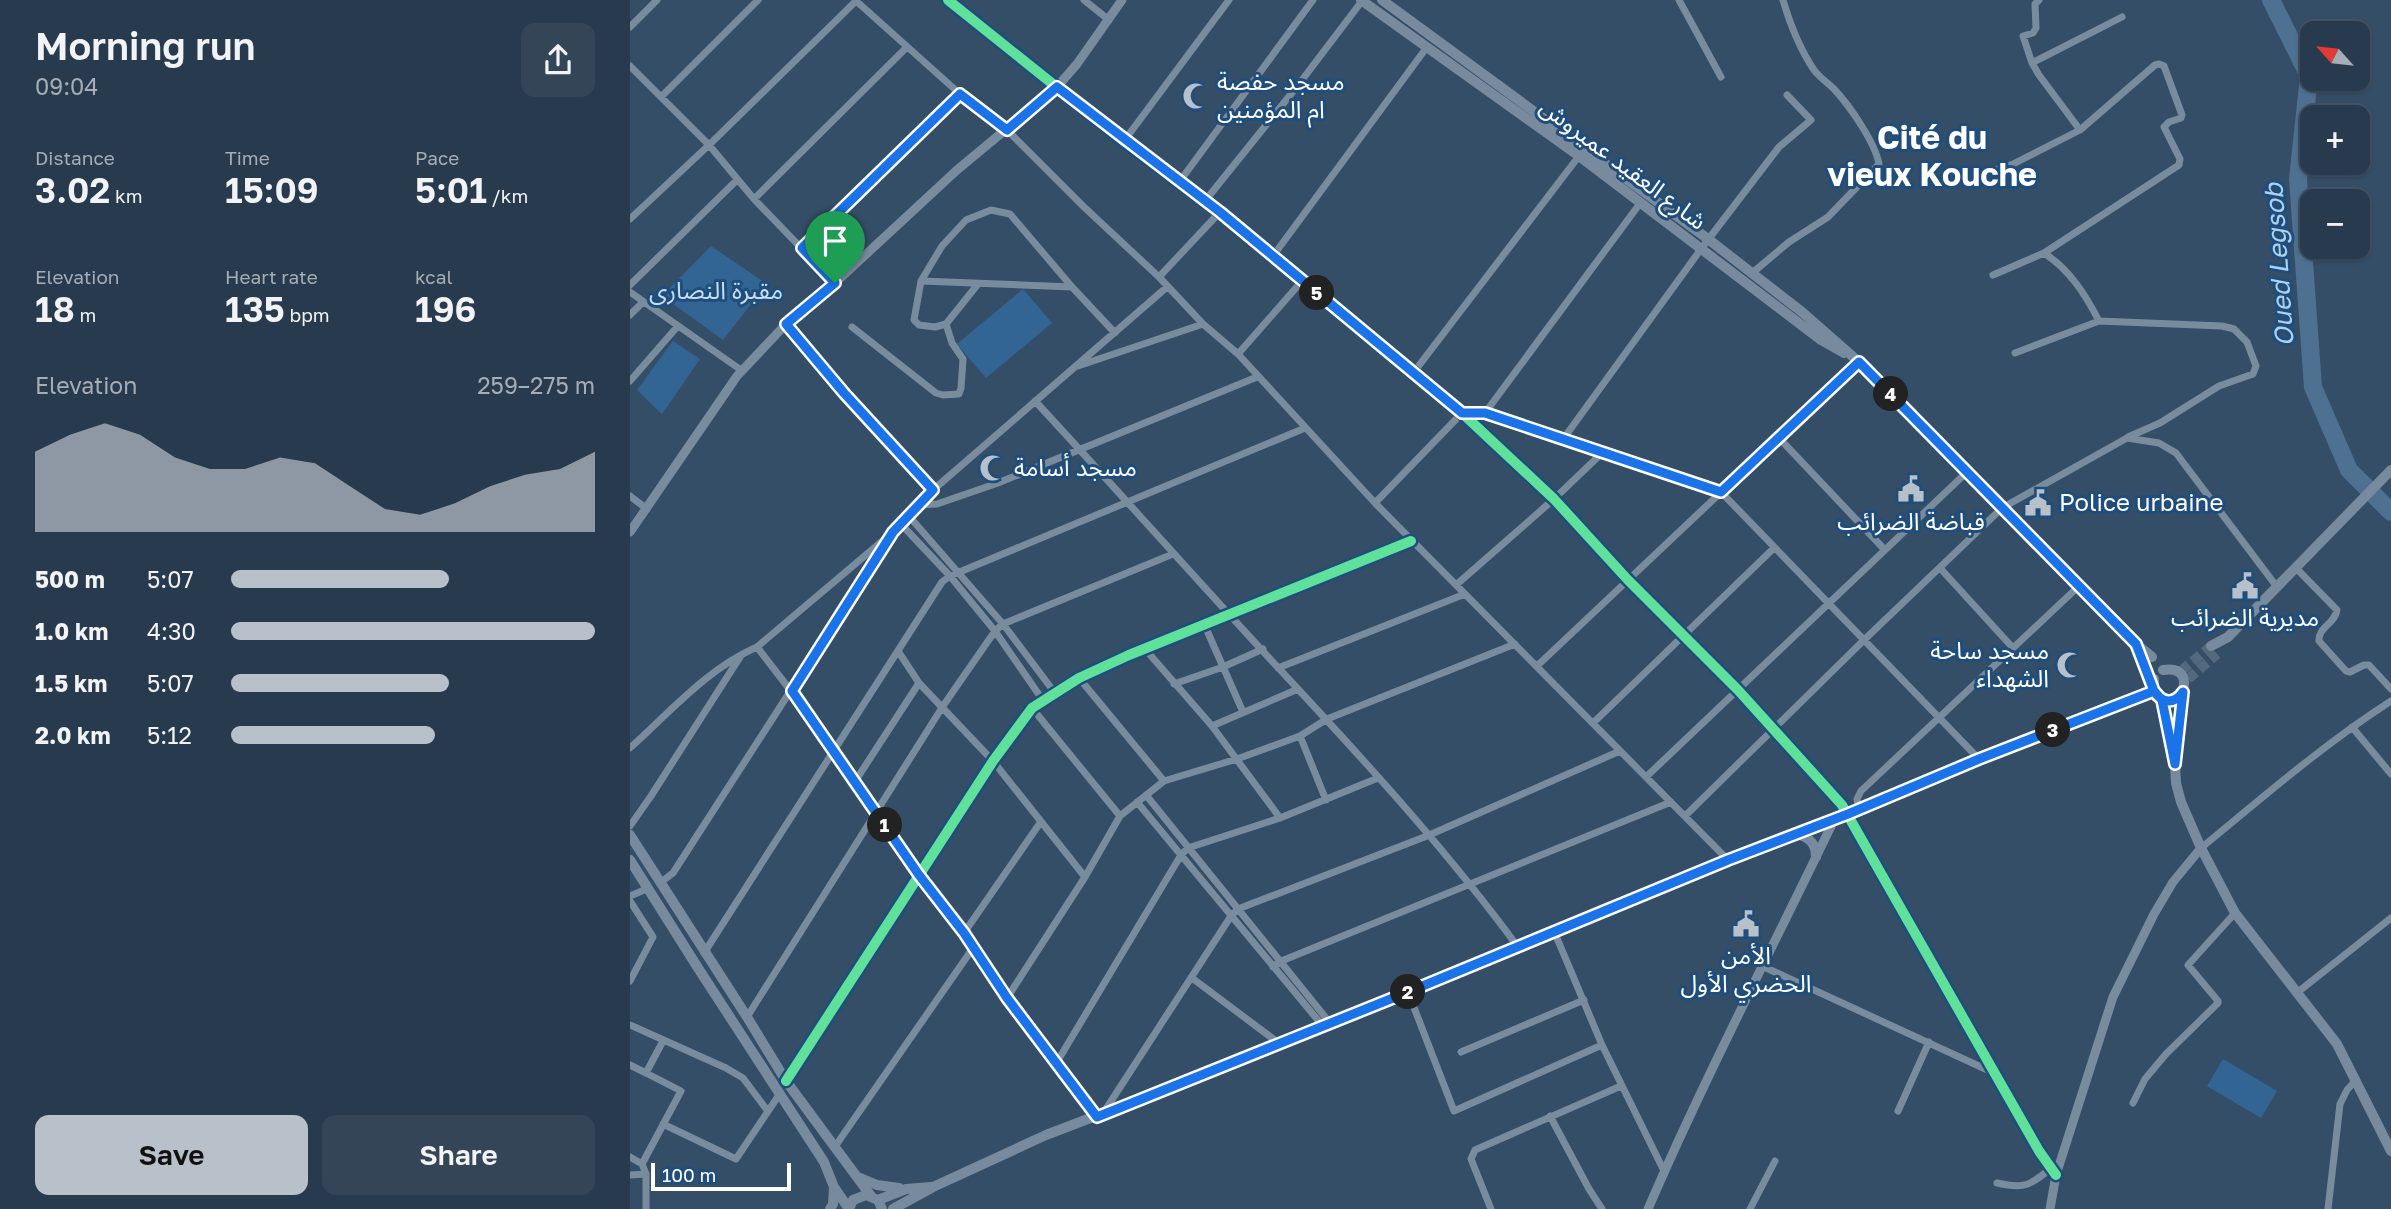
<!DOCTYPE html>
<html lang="en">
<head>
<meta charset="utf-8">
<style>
	body { margin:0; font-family:"Golos Text","Noto Sans Arabic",sans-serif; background:#344557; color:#f1f3f6; height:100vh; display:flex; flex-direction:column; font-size:26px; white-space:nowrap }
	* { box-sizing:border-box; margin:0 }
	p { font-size:23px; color:#a5adb6 }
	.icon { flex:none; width:38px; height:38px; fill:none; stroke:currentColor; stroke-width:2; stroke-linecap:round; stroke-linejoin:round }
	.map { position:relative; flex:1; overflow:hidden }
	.sheet { display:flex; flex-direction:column; background:#283a4d; width:630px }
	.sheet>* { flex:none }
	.needle { width:46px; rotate:297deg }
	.fabs { position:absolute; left:1670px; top:21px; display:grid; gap:14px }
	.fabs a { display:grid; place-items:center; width:70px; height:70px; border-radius:14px; background:#283a4d; box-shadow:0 2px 5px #0004,0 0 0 2px #445465; font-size:35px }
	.scale { position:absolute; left:21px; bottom:18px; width:140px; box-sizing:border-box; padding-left:7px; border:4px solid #fff; border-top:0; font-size:19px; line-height:24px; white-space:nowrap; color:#fff; -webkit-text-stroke:5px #1f4e7d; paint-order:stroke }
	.pin { position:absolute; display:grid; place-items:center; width:60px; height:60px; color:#fff; margin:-72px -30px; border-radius:50% 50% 50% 0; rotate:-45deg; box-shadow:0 0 7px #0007 }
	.pin .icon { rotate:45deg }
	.km { position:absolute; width:35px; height:35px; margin:-18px; border-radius:50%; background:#222; color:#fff; font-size:19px; line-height:35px; text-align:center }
	.round { display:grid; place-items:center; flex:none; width:74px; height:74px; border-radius:14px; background:#344557 }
	.overview { display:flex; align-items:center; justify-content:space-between; height:119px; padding:0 35px }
	h1 { font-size:38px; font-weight:600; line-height:52px }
	.stats { display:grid; grid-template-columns:repeat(3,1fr); gap:10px; height:119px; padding:7px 35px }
	.stats div { display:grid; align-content:center }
	.stats b { font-size:35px; font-weight:600 }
	.stats small { font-size:19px; font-weight:400 }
	.stats p { font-size:19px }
	.chart { height:196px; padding:14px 35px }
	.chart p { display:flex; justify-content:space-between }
	.chart svg { width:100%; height:126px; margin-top:7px; fill:#b8c1ca; opacity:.7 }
	.cta { display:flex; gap:14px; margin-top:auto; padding:14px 35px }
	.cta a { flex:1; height:80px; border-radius:14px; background:#b8c1ca; color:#111; font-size:28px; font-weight:600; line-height:80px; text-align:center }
	.cta a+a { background:#344557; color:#f1f3f6 }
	ul { padding:0 35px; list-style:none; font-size:23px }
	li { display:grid; grid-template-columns:112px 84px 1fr; align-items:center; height:52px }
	li i { height:18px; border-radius:9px; background:#b8c1ca }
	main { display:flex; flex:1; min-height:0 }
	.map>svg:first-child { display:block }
	.green { fill:#326594 }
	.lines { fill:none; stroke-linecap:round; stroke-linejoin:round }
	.river { stroke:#4e7091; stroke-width:18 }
	.primary-tunnel { stroke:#53697e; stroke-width:10; stroke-dasharray:10 5; stroke-linecap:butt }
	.minor { stroke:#798c9e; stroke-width:7 }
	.tertiary { stroke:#798c9e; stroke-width:9 }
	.primary { stroke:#788a9d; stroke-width:10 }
	.cycleway-casing { stroke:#1f4e7d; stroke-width:15 }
	.cycleway { stroke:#60e19b; stroke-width:10 }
	.route-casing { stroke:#fff; stroke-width:14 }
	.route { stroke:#1a73e8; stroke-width:9 }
	.labels { text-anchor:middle; stroke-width:6; stroke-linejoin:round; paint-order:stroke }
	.poi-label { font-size:24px; fill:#fff; stroke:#1f4e7d; text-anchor:start }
	.street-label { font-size:24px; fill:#fff; stroke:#1f4e7d }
	.park-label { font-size:24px; fill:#c6dff5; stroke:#1f4e7d }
	.water-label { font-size:26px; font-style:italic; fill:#add0ef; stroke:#1f4e7d }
	.district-label { font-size:32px; font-weight:bold; fill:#fff; stroke:#1f4e7d }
</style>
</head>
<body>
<main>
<section class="sheet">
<div class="overview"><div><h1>Morning run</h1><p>09:04</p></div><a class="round"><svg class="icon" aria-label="share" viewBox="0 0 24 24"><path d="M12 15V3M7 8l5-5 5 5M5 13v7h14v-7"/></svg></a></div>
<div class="stats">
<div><p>Distance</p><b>3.02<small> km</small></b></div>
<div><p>Time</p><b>15:09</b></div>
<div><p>Pace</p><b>5:01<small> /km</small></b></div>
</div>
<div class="stats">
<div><p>Elevation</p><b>18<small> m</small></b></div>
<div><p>Heart rate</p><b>135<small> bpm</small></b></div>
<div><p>kcal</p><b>196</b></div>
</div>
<div class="chart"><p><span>Elevation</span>259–275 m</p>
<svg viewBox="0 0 160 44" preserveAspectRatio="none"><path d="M0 44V16L10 10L20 6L30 10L40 18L50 22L60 22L70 18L80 20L90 28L100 36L110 38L120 34L130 28L140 24L150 22L160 16V44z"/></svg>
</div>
<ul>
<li><b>500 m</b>5:07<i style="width:60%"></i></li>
<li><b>1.0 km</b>4:30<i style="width:100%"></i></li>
<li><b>1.5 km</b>5:07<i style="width:60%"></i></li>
<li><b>2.0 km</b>5:12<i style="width:56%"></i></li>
</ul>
<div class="cta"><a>Save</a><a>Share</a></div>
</section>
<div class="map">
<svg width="1761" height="1209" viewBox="0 0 1761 1209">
	<rect width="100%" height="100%" fill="#354e67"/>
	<path class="green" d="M81 246 137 284 93 340 32 296Z
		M393 289 422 323 356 378 327 344Z
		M43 341 70 359 32 414 7 390Z
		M1593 1059 1647 1091 1631 1118 1577 1086Z"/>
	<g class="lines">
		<path class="river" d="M1641 0 1679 76 1668 179 1683 387 1719 470 1761 512"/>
		<path class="primary-tunnel" d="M1551 671 1581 646
			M1558 679 1587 654"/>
		<path class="minor" d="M225 0 330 94 377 130 454 207 529 277 573 324 608 354 745 503 1098 860
			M454 0 479 20
			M1049 0 1091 77
			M0 27 27 0
			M1402 63 1393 36 1403 33 1406 28 1405 4 1409 0
			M0 66 79 145 124 199 205 283
			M31 97 128 0
			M494 141 599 0
			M1336 180 1383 164 1450 130 1409 75 1402 63 1492 17
			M550 181 683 0
			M124 199 276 48
			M575 201 669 84 732 1
			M0 219 79 145 227 0
			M172 248 330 94
			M1414 253 1549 165 1550 159 1534 127 1539 122 1551 118 1552 115 1534 66 1529 64 1525 65 1450 130
			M643 256 797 47
			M1121 274 1159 242 1198 217 1249 164C1245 142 1219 105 1204 89 1197 82 1190 78 1184 70 1170 49 1160 24 1153 0
			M1363 275 1414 253C1440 270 1455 294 1469 321
			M529 277 590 212
			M291 281 284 320 289 325 305 327 316 324 348 284
			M0 285 107 180
			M442 287 291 281 312 246 336 220 361 210 380 214 442 287 485 333
			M0 292 111 370
			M0 315 13 302
			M156 324 214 392 303 490
			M222 327 306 393 313 395 329 394 331 388 333 359 322 343 316 324
			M1385 353 1469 321 1592 326 1604 329 1617 342 1626 366 1623 374 1589 386 1530 423 1498 437
			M608 354 672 281
			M448 366 573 324
			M784 372 949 156
			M0 381 47 327
			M405 401C493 496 578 593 667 688 744 771 821 856 888 947
			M855 413 1091 492 1349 759
			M934 438 1071 249 1149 147 1181 120 1157 95
			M1149 438 1255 550
			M0 496 17 509
			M745 503 832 413H855L1011 202
			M289 505 307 504 368 483 627 377
			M278 515 373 624 425 693
			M270 523 320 576 365 631 414 702
			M1310 568 1383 648
			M1666 568 1707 610C1705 624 1688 627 1689 641L1716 671 1720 672 1734 665H1739L1761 689
			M826 585 924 499 972 453
			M575 626 613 712
			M127 647 161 691 289 875 334 933 377 998 467 1117
			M515 649 582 726 650 818
			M268 651 289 683 363 761 455 877
			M907 666 1229 362
			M648 668 835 594
			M544 684 593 667 633 649
			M402 708 490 816 534 781 449 678
			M963 723 1144 548
			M582 726 668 689
			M1722 727 1761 774
			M670 736 696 800
			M0 748C39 713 78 668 127 647L263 532 303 490 537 287
			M1016 777 1337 472
			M534 781 607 759 670 736 697 719 885 644
			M224 783 289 683
			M516 795 700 1023
			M507 802 692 1025
			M1229 810 1227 799 1231 791 1449 586
			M1055 816 1234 640 1372 508 1497 438 1529 443 1546 453 1647 587
			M0 826 21 796 110 657
			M1571 848C1633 797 1694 744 1761 701
			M30 883 43 873 259 538
			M0 896 19 888
			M0 901 23 937 0 981
			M924 931 972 1045 1034 1171
			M334 933 410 823
			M74 953 312 582 320 576 675 428
			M1132 966 1364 1073
			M643 967 649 962 1041 802
			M562 978 650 1044
			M778 992 824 1111 972 1045
			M1668 992 1761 918
			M377 998 455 877 490 816
			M117 1017 313 706 365 631 373 624 543 554
			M0 1025 96 1068 113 1078 137 1110
			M831 1052 954 1000
			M427 1062 551 855 558 848 650 818 748 778
			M0 1065 16 1073 33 1041
			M156 1081 363 761 402 708 449 678 499 655 781 541
			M1503 1103 1515 1079 1536 1054 1588 1003V1001L1558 965 1605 913
			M1268 1111 1299 1042
			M474 1112 601 916 608 909 797 836 990 751
			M920 1116 959 1189 972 1209
			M33 1124 106 1159 149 1095
			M204 1148 343 948
			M0 1157 12 1164 16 1174V1209
			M12 1164 51 1091 16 1073
			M0 1175 16 1174
			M1367 1183C1394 1189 1400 1186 1421 1168
			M861 1209 841 1159 845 1150 991 1086
			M1120 1209 1145 1161
			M1698 1209 1710 1104 1717 1090 1725 1081"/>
		<path class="tertiary" d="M318 0 494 141 590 212 832 413 924 499 998 580 1108 690 1212 805 1409 1151 1426 1175
			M0 532 107 376 156 324 205 283 327 170 427 87 447 64 492 0
			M1018 1209C1075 1077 1142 949 1204 820
			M1420 1209 1426 1175 1483 997 1524 914 1543 882 1571 848"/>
		<path class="primary" d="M731 0 949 156 1191 340 1214 353
			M752 0 1078 239 1172 312 1229 362 1506 644 1522 657
			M1581 646 1598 637 1761 470
			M1507 647 1523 684
			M1524 679V691C1546 726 1574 663 1533 670
			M1553 692 1545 764 1546 783 1551 802 1571 848 1605 913 1707 1044 1761 1151
			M1532 700 1543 755
			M1168 834C1180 838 1186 844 1186 857
			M0 835 117 1017 156 1081 241 1196
			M0 860 68 968 194 1162 204 1187 219 1209
			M228 1177 247 1185 269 1188
			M248 1200 276 1189 301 1187
			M200 1209 203 1204 204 1187
			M219 1209 223 1200 236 1195 248 1200 252 1209
			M263 1209 303 1187 416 1135 565 1078 1098 860 1218 814 1349 759 1524 691"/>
		<g class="cycleway-casing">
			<path id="cycleway" d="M318 0 494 141 590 212 832 413 924 499 998 580 1108 690 1212 805 1409 1151 1426 1175
				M156 1081 363 761 402 708 449 678 499 655 781 541"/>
		</g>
		<use href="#cycleway" class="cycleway"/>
	</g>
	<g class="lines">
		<g class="route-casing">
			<path id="route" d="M205 283 156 324 214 393 303 490 263 532 162 691 289 875 334 933 377 998 467 1117 778 992 1098 860 1218 814 1349 759 1524 691 1532 700 1545 764 1553 692C1545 704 1532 704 1524 691L1506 644 1229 362 1091 492 855 413H832L590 212 427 87 377 130 330 94 172 248 205 283"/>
		</g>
		<use href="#route" class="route"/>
	</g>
	<defs>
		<g id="mosque-bare" transform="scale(2.1)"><path d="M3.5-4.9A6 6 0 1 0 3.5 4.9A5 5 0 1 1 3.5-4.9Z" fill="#b8c1ca" stroke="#1f4e7d" stroke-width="2.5" paint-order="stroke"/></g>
		<g id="civic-bare" transform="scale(2.1)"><path d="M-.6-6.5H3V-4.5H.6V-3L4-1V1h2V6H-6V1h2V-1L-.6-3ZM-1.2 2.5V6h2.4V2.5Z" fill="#b8c1ca" stroke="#1f4e7d" stroke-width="2.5" paint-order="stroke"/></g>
	</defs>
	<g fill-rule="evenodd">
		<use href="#mosque-bare" x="566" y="96"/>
		<use href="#mosque-bare" x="363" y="468"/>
		<use href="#civic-bare" x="1281" y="489"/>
		<use href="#civic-bare" x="1408" y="503"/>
		<use href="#civic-bare" x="1615" y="586"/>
		<use href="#mosque-bare" x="1440" y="665"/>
		<use href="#civic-bare" x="1116" y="924"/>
	</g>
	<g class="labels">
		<g class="poi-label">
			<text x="587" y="90">مسجد حفصة<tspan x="587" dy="28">ام المؤمنين</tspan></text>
			<text x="384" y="476">مسجد أسامة</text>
			<text x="1429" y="511">Police urbaine</text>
			<text x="1281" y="530" text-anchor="middle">قباضة الضرائب</text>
			<text x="1615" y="626" text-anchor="middle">مديرية الضرائب</text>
			<text x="1419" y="659" text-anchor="end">مسجد ساحة<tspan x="1419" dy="28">الشهداء</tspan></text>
			<text x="1116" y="964" text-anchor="middle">الأمن<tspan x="1116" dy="28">الحضري الأول</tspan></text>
		</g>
		<g class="street-label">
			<text transform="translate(993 164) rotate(37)" y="8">شارع العقيد عميروش</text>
		</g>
		<g class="park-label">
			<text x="86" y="299">مقبرة النصارى</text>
		</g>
		<g class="water-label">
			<text transform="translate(1649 265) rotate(-94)" y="9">Oued Legsob</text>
		</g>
		<g class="district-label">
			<text x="1302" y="149">Cité du<tspan x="1302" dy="37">vieux Kouche</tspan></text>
		</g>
	</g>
</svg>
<div class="fabs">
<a><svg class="needle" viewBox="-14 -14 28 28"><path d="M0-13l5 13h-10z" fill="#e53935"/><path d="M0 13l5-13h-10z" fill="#a5adb6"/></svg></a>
<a>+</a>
<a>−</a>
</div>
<div class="scale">100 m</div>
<div class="pin" style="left:205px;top:283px;background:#1e9e55"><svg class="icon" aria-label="arrive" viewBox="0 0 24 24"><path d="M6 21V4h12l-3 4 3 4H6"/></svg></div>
<b class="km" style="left:255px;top:825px">1</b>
<b class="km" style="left:778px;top:992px">2</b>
<b class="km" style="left:1423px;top:730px">3</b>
<b class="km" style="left:1261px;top:394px">4</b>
<b class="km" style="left:687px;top:293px">5</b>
</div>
</main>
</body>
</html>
